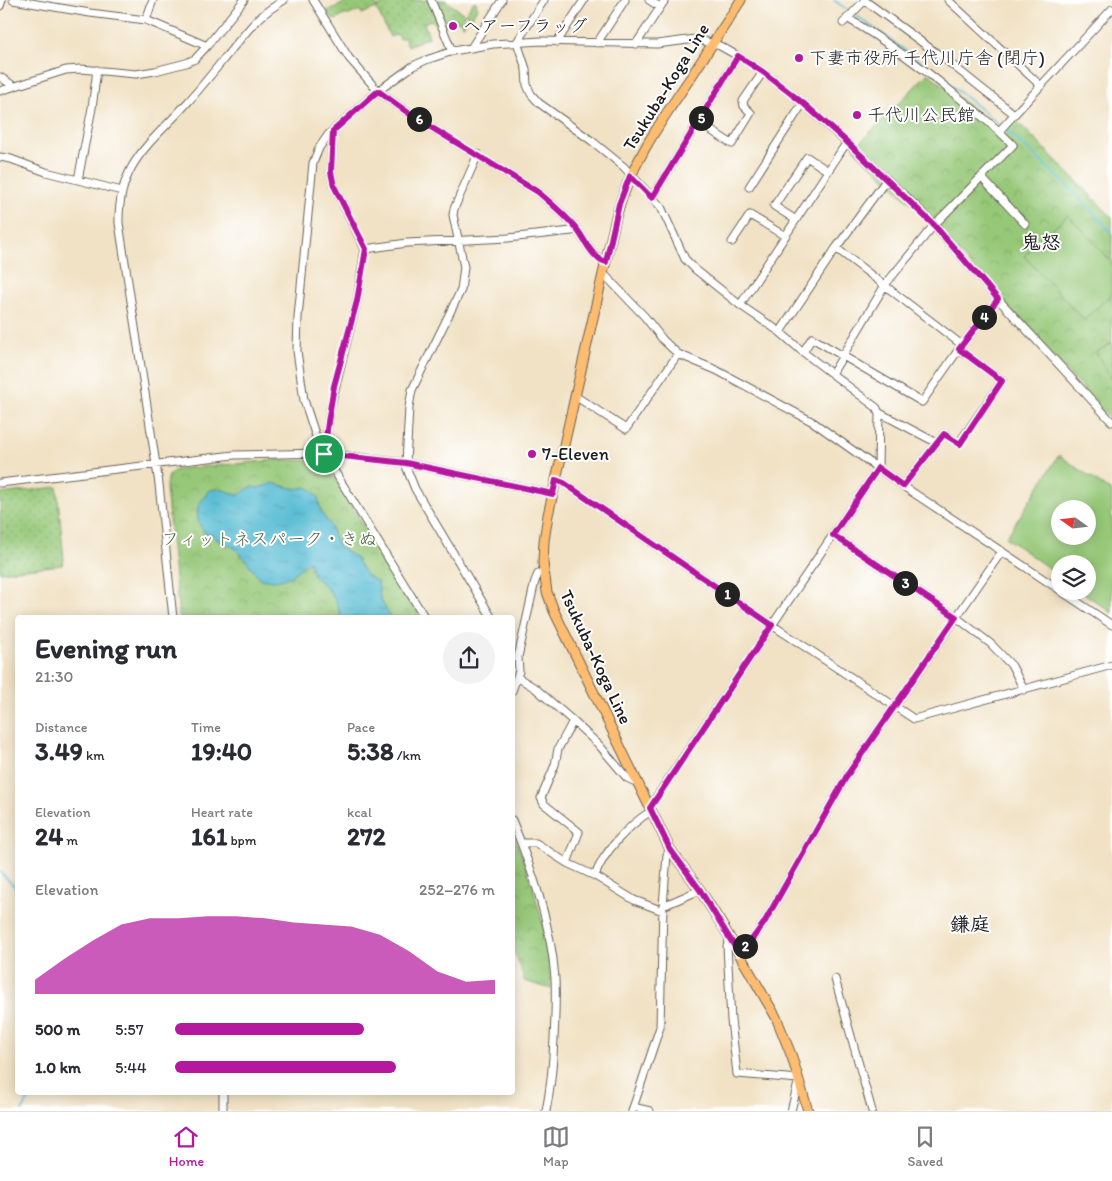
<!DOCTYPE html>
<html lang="en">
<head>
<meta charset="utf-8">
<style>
	body { margin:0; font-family:Itim,"Klee One",sans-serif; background:#f2f2f3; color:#2b2b33; height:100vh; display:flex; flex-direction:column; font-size:19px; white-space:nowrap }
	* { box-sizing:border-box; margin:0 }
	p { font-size:16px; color:#7c7c81 }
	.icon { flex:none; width:28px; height:28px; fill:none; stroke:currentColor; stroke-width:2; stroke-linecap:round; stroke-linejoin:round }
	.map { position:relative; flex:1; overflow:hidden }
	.sheet { position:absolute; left:15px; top:615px; width:500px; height:480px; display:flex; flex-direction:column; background:#fff; border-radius:5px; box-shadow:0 2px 12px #0003 }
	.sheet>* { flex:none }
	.needle { width:32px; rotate:285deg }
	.controls { position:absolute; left:1051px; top:500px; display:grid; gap:10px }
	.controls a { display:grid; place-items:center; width:45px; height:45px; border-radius:50%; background:#fff; box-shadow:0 2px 12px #0003; font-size:25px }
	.pin { position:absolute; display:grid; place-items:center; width:42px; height:42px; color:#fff; margin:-21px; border:2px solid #fff; border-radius:50%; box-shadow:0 1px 5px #0007 }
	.km { position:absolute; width:25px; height:25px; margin:-12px; border-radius:50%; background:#222; color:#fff; font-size:14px; line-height:25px; text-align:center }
	.round { display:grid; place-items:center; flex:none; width:52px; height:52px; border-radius:26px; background:#f2f2f3 }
	.overview { display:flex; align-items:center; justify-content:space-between; height:85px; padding:0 20px }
	h1 { font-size:28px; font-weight:700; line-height:38px }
	.stats { display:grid; grid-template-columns:repeat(3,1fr); gap:8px; height:85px; padding:5px 20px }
	.stats div { display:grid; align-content:center }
	.stats b { font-size:25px; font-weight:700 }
	.stats small { font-size:14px; font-weight:400 }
	.stats p { font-size:14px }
	.chart { height:140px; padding:10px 20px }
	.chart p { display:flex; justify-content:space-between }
	.chart svg { width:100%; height:90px; margin-top:5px; fill:#b5179e; opacity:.7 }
	ul { padding:0 20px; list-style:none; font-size:16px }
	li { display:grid; grid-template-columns:80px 60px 1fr; align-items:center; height:38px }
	li i { height:12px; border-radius:6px; background:#b5179e }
	.dock { display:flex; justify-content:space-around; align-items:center; height:70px; border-top:1px solid #e1e1e2; background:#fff; font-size:14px; color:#7c7c81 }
	.dock a { display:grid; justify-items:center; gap:2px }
	.dock .current { color:#b5179e }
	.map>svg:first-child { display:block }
	.grass { fill:url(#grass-dots); stroke:#59724a }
	.park { fill:url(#park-crowns); stroke:#59724a }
	.garden { fill:#96c878; stroke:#59724a; fill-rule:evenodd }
	.water { fill:url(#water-ripples); stroke:#386c78 }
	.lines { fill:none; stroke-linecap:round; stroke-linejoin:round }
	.stream { stroke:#55bbd3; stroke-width:2 }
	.minor-casing { stroke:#676157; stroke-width:9 }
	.major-casing { stroke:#676157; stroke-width:11 }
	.minor { stroke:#fff; stroke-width:7 }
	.major { stroke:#fdbc70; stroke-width:9 }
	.route-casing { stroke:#fff; stroke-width:10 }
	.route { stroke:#b5179e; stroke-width:6 }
	.poi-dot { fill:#b5179e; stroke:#fff; stroke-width:2 }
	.labels { text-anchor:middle; stroke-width:4; stroke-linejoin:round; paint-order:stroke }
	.poi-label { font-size:18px; fill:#1c1c1c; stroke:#fff; text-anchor:start }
	.street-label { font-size:18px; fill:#1c1c1c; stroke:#fff }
	.park-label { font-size:18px; fill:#4d6141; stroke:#fff }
	.quarter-label { font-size:20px; font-weight:bold; fill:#1c1c1c; stroke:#fff }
</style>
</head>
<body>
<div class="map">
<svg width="1112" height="1111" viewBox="0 0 1112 1111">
	<defs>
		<pattern id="grass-dots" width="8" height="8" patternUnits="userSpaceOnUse" patternTransform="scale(1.25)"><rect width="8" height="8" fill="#96c878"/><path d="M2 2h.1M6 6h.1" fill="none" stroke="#81ab67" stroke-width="1.8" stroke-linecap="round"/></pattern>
		<pattern id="park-crowns" width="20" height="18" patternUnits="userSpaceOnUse" patternTransform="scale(1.25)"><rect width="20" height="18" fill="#96c878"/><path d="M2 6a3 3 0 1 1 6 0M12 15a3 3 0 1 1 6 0" fill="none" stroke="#81ab67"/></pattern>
		<pattern id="water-ripples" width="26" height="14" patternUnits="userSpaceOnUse" patternTransform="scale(1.25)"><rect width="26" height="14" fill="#55bbd3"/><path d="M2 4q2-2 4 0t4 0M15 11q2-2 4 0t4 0" fill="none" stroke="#49a0b5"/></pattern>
	</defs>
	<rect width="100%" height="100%" fill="#fff"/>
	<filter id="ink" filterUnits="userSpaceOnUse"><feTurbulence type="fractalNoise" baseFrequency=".02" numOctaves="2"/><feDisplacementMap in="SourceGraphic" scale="10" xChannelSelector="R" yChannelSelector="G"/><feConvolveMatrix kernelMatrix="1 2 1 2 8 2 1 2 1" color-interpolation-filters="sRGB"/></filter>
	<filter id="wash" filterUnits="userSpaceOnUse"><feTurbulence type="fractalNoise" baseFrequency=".0096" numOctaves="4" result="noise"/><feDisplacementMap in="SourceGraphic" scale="20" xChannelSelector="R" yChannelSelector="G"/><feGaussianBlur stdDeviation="1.12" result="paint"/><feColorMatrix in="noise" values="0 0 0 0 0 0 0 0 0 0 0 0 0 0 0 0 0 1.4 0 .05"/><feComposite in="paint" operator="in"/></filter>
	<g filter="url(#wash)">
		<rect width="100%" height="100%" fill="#f1e2c5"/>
		<path class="grass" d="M351 0H373L377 7 393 0H429L439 25 437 26 431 20 424 23 429 37 408 46 404 37 400 39 398 34 390 37 376 8 362 14 360 10 349 15H344L336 20 333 19 327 11Z
			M439 0H445L464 14 463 16 467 20 463 26 459 20 443 27 442 24 445 21 436 2Z
			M57 487 64 560 62 565 0 572V494Z"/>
		<path class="park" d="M928 73 999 130 1012 116 1112 217V422L934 225 854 149Z
			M277 460 324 461 420 617H179L166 488C166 478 170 471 179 469Z
			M512 831C533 881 549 934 551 989L524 981 520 965 513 950Z"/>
		<path class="garden" d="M474 1 477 3 476 5 478 7 471 18 465 14Z
			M1068 215 1112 262V294L1084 320 1024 256Z
			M1112 343V381L1096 352Z
			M1059 455 1112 492V613L1081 591H1088V564H1060V576L1006 538ZM1060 509H1088V536H1060Z"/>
		<path class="water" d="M273 483 296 489 306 487 312 490 318 497 321 512 331 527 338 546 355 557 366 575 378 582 380 598 390 617H341L337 604 329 590 313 575 309 561 290 577 276 581 260 579C251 569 245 556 234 548 225 541 219 545 212 534H205C195 518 194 509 206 495 208 492 208 490 212 490 219 487 231 493 239 495L251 487 259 488Z"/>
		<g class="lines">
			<path class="stream" d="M834 0 850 12
				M854 14C927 65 998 119 1062 181 1079 197 1095 215 1112 232
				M0 872 18 890
				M22 1111 33 1092"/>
		</g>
	</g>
	<g filter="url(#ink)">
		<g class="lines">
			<g class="minor-casing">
				<path id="minor" d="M13 0 90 13 146 20 207 46
					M313 0 349 58 378 91 414 117 538 192C551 203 564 214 575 227 585 238 590 257 606 261
					M431 0 452 51
					M544 0 517 42 526 69 527 85 531 94 539 103 592 141 624 167 661 207 685 259 696 270 740 305 780 332 803 352 877 408 879 415 878 468 649 808
					M649 0 660 7
					M864 0 946 60 1014 114
					M948 0 1040 85
					M0 6 2 0
					M146 20 153 0
					M843 23 865 0
					M557 42 584 0
					M597 43 625 0
					M636 44 665 0
					M471 48 502 0
					M0 77 14 86
					M0 91 66 70 81 69 136 74 155 71 186 63 195 59 207 46 244 0
					M698 122 732 144 751 113 744 106 743 101 763 72
					M1000 130 1112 9
					M478 154 454 209 453 215 464 267 461 290 412 390 409 407 406 463 407 469 415 489 492 618
					M0 157 11 159 46 172 122 191
					M981 177 1025 224
					M78 180 92 108 97 70
					M749 187 803 103
					M652 198 738 56
					M796 220 774 206 807 157 828 171
					M732 242 750 215 785 236
					M836 248 962 345
					M365 249 407 243 508 238 572 231 576 228
					M603 273 645 317 663 340 678 354 716 370 813 422 903 486 1060 590
					M740 305 847 142
					M780 332 836 248 887 179
					M803 352 812 338 922 402 959 349
					M832 374 885 285 934 225 1013 145C996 127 977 112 958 97 923 68 886 41 847 18
					M575 396 626 429 678 354
					M878 412 937 443
					M324 453 330 409 357 301 365 249 334 186 331 172 333 131
					M556 480 564 483 772 625 914 719 1112 665
					M0 483 234 455 324 453 406 463 553 494
					M903 486 944 434 959 443 1002 381 959 349 998 299
					M833 535 956 617 991 644 1012 666 1024 690
					M1061 591 1112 625
					M173 618 159 484 119 223C118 162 152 143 188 102 212 75 233 46 257 20L269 10 284 0
					M425 618 319 446 304 400 297 351 298 317 313 163 319 148 328 135 378 91 413 66 426 60 453 51 493 44 541 41 657 44 696 39 701 40 720 46 738 56 763 72 803 103 917 207 934 225 998 299 1112 422
					M517 677 535 688 573 721 599 745 627 778 638 783
					M512 691 519 671 518 657 535 581 538 574 544 572
					M512 820C532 870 551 923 555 978 556 998 555 1019 554 1039 553 1063 551 1087 546 1111
					M522 843H536L567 863 595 876 634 900 663 911
					M567 863 579 832 544 804 541 798 555 765 558 749 573 721
					M595 876C603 852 629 825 651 811
					M663 906 700 890
					M731 941 728 943 727 946 731 1020 737 1074 799 1079 791 1111
					M738 952 753 938 764 923 848 774 1002 551
					M835 979 872 1111
					M633 1107 650 1111
					M223 1111V1092
					M632 1111 660 1027 663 906 667 855 670 849"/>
			</g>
			<g class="major-casing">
				<path id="major" d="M741 0C724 26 708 51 691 77 661 121 630 165 616 217L548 515 544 541 543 563 547 592 554 611 670 849 700 890 724 928 776 1017 792 1057 808 1111"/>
			</g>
			<use href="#minor" class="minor"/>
			<use href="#major" class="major"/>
		</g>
	</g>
	<g class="lines" filter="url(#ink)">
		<g class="route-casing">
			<path id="route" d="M738 56 763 72 803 103 847 142 934 225 998 299 959 349 1002 381 960 444 944 434 903 486 878 468 833 535 956 617 848 774 764 923 753 938 738 952 700 890 670 849 650 808 772 625 564 483 556 480 553 494 406 463 324 454 328 422 334 386 357 301 366 249 334 186 331 172 333 131 378 91 414 117 538 192C551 203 564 214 575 227 585 238 590 257 606 262L619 204 630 176 652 198Z"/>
		</g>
		<use href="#route" class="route"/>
	</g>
	<g class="poi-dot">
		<circle cx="453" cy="26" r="5"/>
		<circle cx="799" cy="58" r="5"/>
		<circle cx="857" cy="115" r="5"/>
		<circle cx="532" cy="454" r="5"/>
	</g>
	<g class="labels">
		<g class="poi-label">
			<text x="463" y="32">ヘアーフラッグ</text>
			<text x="809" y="64">下妻市役所 千代川庁舎 (閉庁)</text>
			<text x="867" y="121">千代川公民館</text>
			<text x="542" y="460">7-Eleven</text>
		</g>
		<g class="street-label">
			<text transform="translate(666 87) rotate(-58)" y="6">Tsukuba-Koga Line</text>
			<text transform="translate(596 657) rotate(65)" y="6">Tsukuba-Koga Line</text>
		</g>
		<g class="park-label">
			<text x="269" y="545">フィットネスパーク・きぬ</text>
		</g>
		<g class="quarter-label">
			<text x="1041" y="249">鬼怒</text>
			<text x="970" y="931">鎌庭</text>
		</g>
	</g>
</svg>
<div class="controls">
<a><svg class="needle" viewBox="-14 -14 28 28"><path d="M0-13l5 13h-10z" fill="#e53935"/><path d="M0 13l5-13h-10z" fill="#7c7c81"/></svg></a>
<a><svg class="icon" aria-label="layers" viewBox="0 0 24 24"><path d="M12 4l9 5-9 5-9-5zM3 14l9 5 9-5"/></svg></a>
</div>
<div class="pin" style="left:324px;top:454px;background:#1e9e55"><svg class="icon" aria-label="arrive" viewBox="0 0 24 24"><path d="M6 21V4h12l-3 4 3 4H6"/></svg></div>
<b class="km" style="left:727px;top:594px">1</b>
<b class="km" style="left:745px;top:946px">2</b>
<b class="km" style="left:905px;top:583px">3</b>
<b class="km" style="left:984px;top:317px">4</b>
<b class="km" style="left:701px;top:118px">5</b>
<b class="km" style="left:419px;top:119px">6</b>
<section class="sheet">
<div class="overview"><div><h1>Evening run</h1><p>21:30</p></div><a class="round"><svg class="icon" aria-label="share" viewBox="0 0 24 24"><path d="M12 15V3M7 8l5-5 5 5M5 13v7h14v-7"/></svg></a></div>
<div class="stats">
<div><p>Distance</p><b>3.49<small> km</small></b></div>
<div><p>Time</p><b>19:40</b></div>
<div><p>Pace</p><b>5:38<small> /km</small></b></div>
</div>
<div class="stats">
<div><p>Elevation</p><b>24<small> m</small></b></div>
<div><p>Heart rate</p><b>161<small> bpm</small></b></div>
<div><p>kcal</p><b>272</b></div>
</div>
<div class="chart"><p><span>Elevation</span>252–276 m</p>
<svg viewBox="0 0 160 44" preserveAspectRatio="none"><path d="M0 44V37L10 27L20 18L30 10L40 7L50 7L60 6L70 6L80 7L90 9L100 10L110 11L120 15L130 23L140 33L150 38L160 37V44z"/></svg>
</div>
<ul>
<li><b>500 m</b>5:57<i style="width:59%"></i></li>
<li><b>1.0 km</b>5:44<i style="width:69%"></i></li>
</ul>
</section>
</div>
<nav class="dock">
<a class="current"><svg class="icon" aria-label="home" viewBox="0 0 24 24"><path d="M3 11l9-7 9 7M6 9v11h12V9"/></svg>Home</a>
<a><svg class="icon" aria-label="map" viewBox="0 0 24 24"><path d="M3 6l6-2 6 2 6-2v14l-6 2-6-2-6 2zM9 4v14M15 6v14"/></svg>Map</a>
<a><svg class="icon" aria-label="saved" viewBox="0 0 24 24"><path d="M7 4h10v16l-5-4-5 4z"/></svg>Saved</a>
</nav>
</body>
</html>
